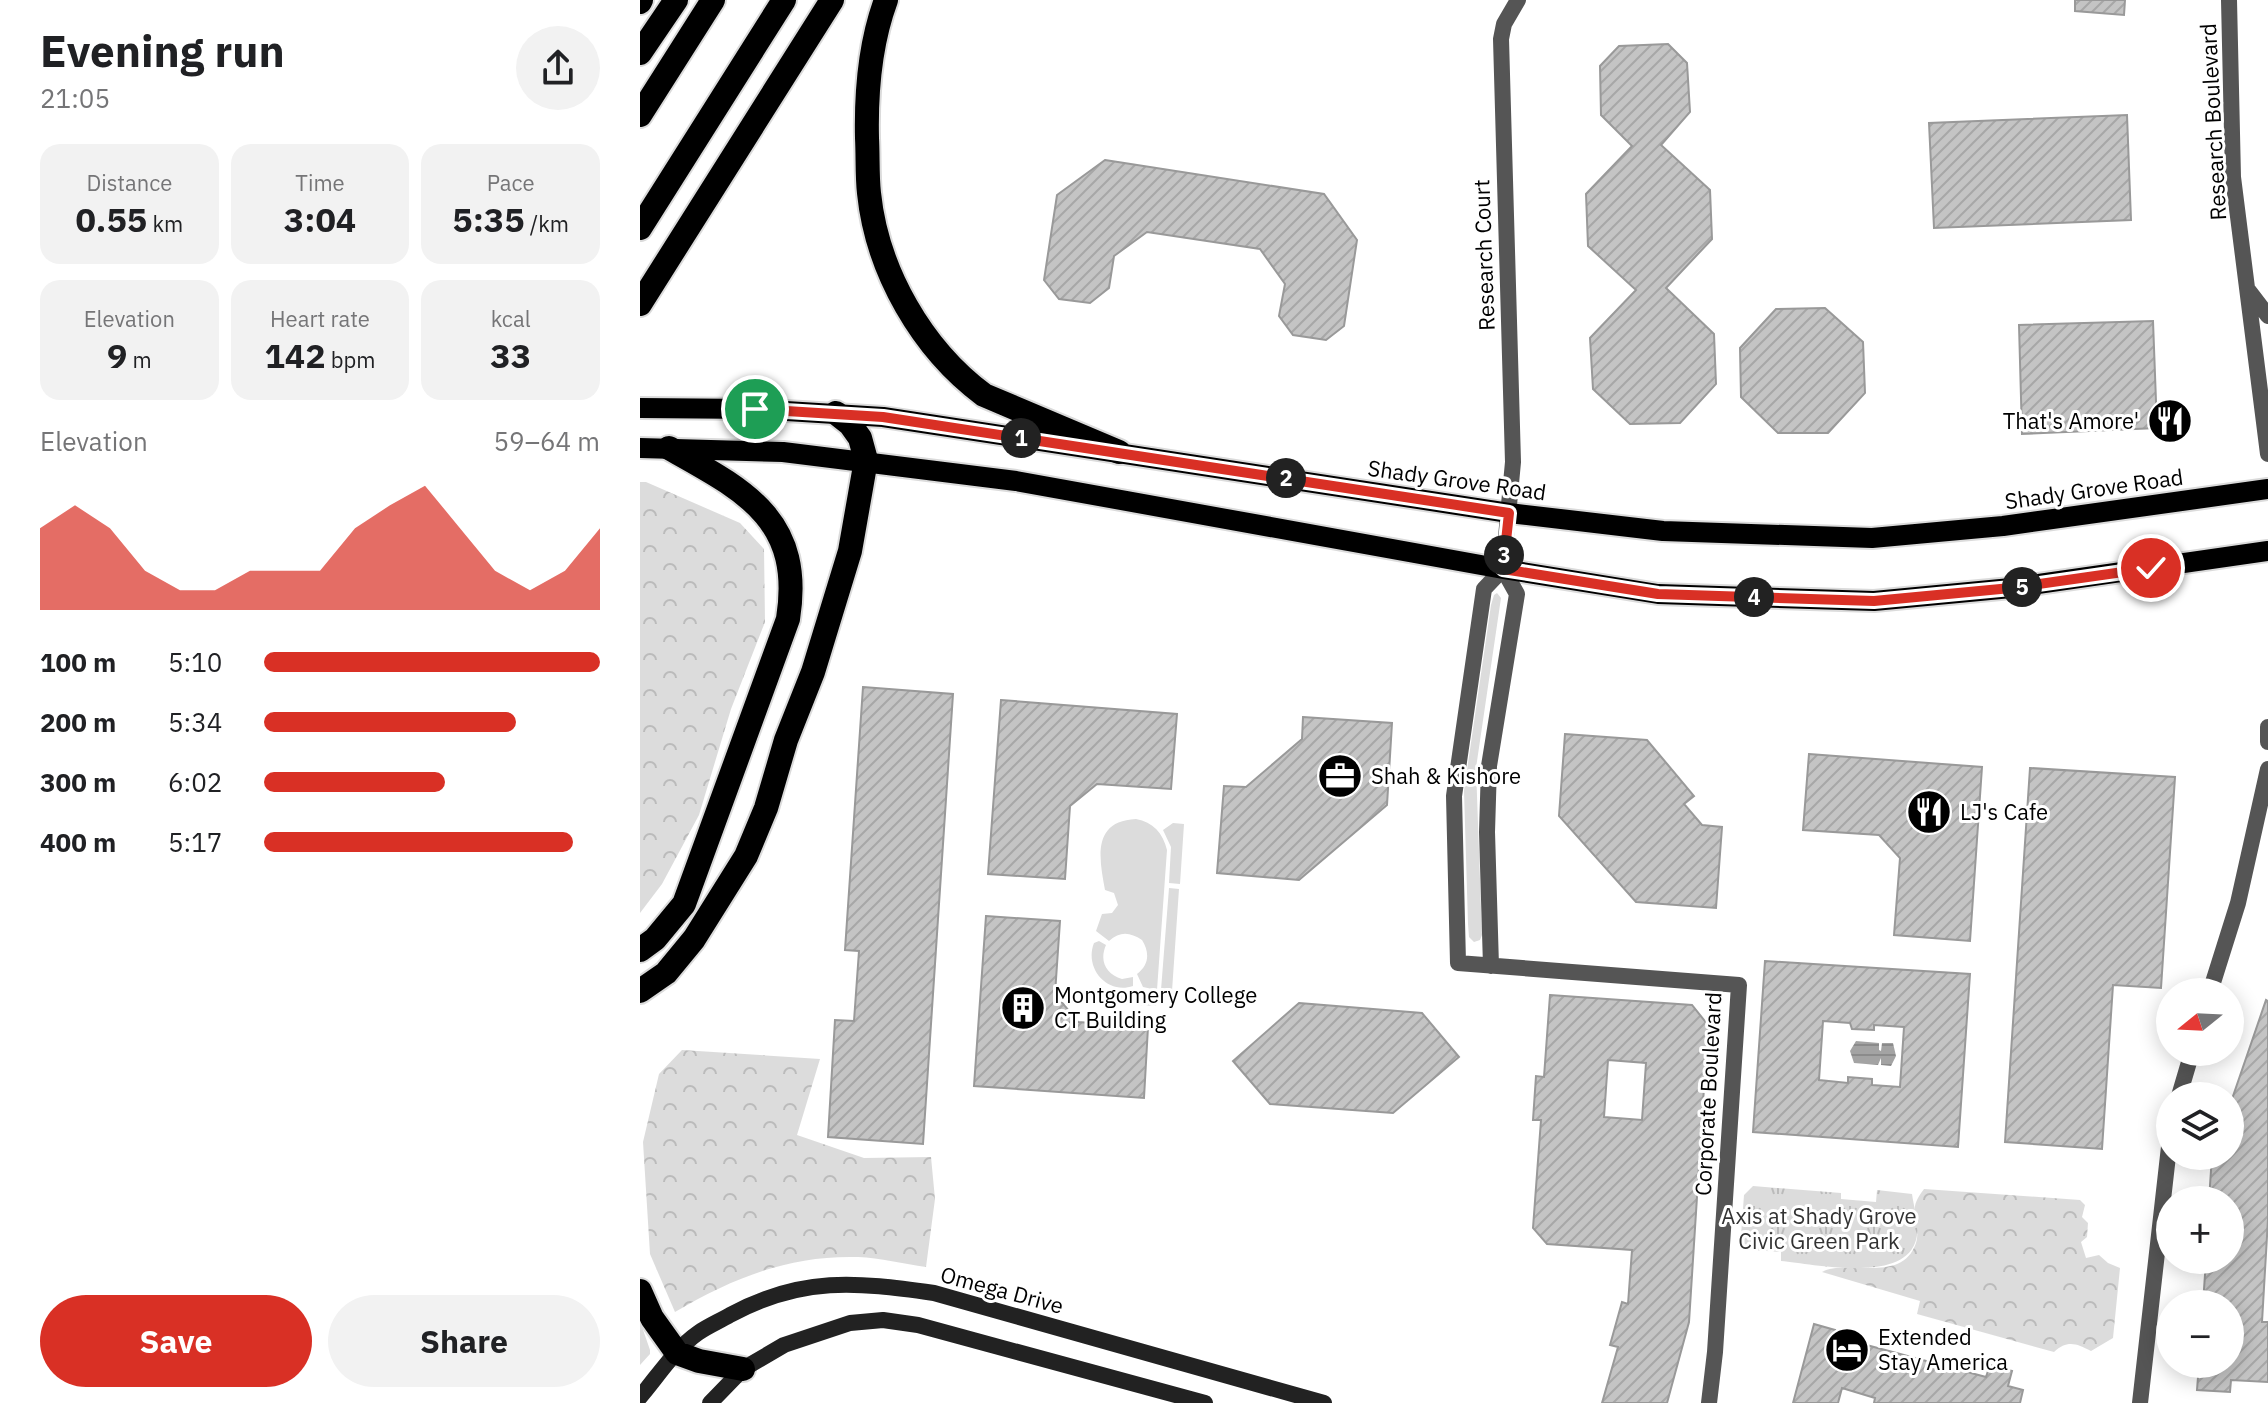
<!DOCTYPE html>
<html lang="en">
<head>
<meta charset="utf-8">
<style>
	body { margin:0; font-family:"IBM Plex Sans",sans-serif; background:#f2f2f2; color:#202124; height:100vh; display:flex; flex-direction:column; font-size:30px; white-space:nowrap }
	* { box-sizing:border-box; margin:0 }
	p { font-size:26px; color:#757577 }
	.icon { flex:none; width:44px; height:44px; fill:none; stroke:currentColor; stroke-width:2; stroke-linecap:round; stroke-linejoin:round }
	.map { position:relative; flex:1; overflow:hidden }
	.drawer { display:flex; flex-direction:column; background:#fff; width:640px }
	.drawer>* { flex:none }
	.needle { width:52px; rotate:252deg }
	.controls { position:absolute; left:1516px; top:978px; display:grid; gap:16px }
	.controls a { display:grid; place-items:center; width:88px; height:88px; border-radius:50%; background:#fff; box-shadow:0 4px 20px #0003; font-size:40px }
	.pin { position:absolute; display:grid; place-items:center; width:68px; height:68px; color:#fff; margin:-34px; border:4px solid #fff; border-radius:50%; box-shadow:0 2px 8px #0007 }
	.km { position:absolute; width:40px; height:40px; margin:-20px; border-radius:50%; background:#222; color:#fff; font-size:22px; line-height:40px; text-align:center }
	.round { display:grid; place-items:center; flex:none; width:84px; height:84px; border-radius:42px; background:#f2f2f2 }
	.headline { display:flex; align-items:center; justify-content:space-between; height:136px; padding:0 40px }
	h1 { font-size:44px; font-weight:700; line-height:60px }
	.stats { display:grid; grid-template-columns:repeat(3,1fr); gap:12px; height:136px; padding:8px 40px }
	.stats div { display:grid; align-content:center; border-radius:20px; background:#f2f2f2; text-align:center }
	.stats b { font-size:34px; font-weight:700 }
	.stats small { font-size:22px; font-weight:400 }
	.stats p { font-size:22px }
	.chart { height:224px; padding:16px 40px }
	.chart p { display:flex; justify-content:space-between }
	.chart svg { width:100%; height:144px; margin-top:8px; fill:#d93025; opacity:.7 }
	.button { display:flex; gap:16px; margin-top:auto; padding:16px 40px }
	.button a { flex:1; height:92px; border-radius:48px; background:#d93025; color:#fff; font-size:32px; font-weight:700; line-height:92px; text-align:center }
	.button a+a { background:#f2f2f2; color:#202124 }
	ul { padding:0 40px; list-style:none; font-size:26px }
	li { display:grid; grid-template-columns:128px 96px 1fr; align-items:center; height:60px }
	li i { height:20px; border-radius:10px; background:#d93025 }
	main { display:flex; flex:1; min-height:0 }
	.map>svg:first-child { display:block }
	.grass { fill:#dcdcdc }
	.forest { fill:url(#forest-crowns) }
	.park { fill:url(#park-tufts) }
	.water { fill:url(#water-rules) }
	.building { fill:url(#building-hatch); stroke:#999; stroke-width:2; fill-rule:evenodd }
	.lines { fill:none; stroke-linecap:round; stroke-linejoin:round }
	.primary-casing { stroke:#dbdbdb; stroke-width:24 }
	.motorway-casing { stroke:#dbdbdb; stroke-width:28 }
	.minor { stroke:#555; stroke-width:16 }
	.tertiary { stroke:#555; stroke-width:16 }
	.secondary { stroke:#222; stroke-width:16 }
	.primary { stroke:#000; stroke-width:20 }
	.motorway { stroke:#000; stroke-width:24 }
	.route-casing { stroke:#fff; stroke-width:16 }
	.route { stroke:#d93025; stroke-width:10 }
	.labels { text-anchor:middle; stroke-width:6; stroke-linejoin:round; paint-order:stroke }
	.street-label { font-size:22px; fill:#000; stroke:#fff }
	.poi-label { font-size:22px; fill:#000; stroke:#fff; text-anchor:start }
	.park-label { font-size:22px; fill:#333; stroke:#fff }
</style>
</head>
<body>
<main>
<section class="drawer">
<div class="headline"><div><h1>Evening run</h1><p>21:05</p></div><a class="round"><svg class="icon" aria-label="share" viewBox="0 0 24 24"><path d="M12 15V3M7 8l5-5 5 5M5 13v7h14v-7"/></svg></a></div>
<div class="stats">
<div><p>Distance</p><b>0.55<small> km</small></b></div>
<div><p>Time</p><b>3:04</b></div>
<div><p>Pace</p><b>5:35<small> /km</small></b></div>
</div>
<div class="stats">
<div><p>Elevation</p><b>9<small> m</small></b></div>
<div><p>Heart rate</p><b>142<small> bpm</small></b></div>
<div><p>kcal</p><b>33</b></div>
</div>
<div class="chart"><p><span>Elevation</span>59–64 m</p>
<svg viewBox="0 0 160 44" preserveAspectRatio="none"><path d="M0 44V19L10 12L20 19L30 32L40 38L50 38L60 32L70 32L80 32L90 19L100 12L110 6L120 19L130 32L140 38L150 32L160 19V44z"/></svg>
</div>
<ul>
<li><b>100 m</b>5:10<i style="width:100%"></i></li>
<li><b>200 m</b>5:34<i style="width:75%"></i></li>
<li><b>300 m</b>6:02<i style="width:54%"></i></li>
<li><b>400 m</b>5:17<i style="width:92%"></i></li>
</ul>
<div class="button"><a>Save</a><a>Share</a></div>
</section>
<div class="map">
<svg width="1628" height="1403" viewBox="0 0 1628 1403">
	<defs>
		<pattern id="forest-crowns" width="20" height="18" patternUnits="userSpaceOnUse" patternTransform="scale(2)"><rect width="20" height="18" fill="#dcdcdc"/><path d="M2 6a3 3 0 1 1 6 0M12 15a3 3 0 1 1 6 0" fill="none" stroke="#bbb"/></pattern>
		<pattern id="park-tufts" width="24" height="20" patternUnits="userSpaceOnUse" patternTransform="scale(2)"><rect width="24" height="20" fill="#dcdcdc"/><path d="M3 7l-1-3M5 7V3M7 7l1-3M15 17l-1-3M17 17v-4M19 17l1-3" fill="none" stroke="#bbb"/></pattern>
		<pattern id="water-rules" width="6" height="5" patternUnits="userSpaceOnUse" patternTransform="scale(2)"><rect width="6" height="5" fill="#a3a3a3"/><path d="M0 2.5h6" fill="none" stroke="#8b8b8b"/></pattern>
		<pattern id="building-hatch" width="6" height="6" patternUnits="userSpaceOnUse" patternTransform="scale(2)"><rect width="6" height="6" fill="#c4c4c4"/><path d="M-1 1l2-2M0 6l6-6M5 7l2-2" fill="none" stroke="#a7a7a7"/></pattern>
	</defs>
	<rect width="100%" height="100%" fill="#fff"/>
	<path class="grass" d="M857 593 861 598 836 768 842 935 840 940 834 942 829 937 828 924 824 791 851 605 854 595Z
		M496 819C513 822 523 833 527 850L517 990 503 987 497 974C509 965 510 953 502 940 490 932 480 931 469 941L456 931 462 914 472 913 478 905 474 893 465 890C459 858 452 821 496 819Z
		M533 823 544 824 540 884 529 883 531 847 523 830Z
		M529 888 539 889 532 991 521 990Z
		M459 941 466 945C459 961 466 974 482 979L493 977V986C467 995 444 968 454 943Z
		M464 991 517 994 516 1006 464 1003Z
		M0 1321 10 1350V1354L0 1365Z"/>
	<path class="forest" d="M0 482H6L100 523 124 549 125 622 91 709 59 815 22 884 0 913Z
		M42 1050 180 1059 157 1135 224 1158 291 1157 295 1199 286 1267C264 1264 240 1258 218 1257 149 1255 93 1278 35 1312L10 1254 3 1142 19 1074Z
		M1284 1189 1440 1200 1445 1205 1442 1217 1448 1223 1447 1237 1441 1242 1446 1258 1459 1255 1468 1263 1480 1268 1473 1338 1451 1351C1436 1343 1427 1340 1414 1352L1277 1314 1280 1301 1182 1272C1205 1258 1262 1285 1276 1243 1280 1230 1273 1218 1275 1206 1276 1200 1281 1193 1284 1189Z"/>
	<path class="park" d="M1113 1186 1201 1193V1199L1236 1202 1237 1190 1272 1194C1274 1209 1281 1228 1275 1243 1260 1283 1174 1264 1141 1261V1252L1100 1249 1104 1195Z"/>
	<path class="water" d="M1216 1041 1239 1043V1050L1241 1051 1242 1043H1253L1256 1056 1251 1066 1241 1065V1058L1238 1065 1214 1063 1210 1051Z"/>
	<path class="building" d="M1435 0H1485L1484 15 1435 11Z
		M1028 44 1047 63 1050 112 1021 145 1070 190 1072 239 1026 288 1074 334 1076 384 1040 423 990 424 953 389 950 338 996 290 948 246 946 194 992 146 961 115 960 66 979 46Z
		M1487 115 1491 220 1294 228 1289 123Z
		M465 160 684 194 717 240 704 326 686 340 653 335 639 316 645 284 620 249 507 232 474 256 469 288 450 303 419 299 404 280 417 195Z
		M1185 308 1223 342 1225 393 1188 433H1138L1101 397 1100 348 1136 309Z
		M1513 321 1517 428 1382 434 1379 325Z
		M223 687 313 694 283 1144 188 1137 195 1020 214 1021 219 951 205 950Z
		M361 700 537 714 531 789 457 784 430 806 425 879 348 874Z
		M663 717 752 723 747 805 659 880 577 873 584 786 606 787 662 739Z
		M925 734 1007 740 1054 796 1044 804 1062 825 1082 827 1076 908 996 902 919 816Z
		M1169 754 1342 767 1330 941 1254 935 1260 858 1239 835 1163 830Z
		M1390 768 1535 777 1521 988 1473 985 1462 1149 1365 1142Z
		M346 916 420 921 415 994 438 1022 508 1027 504 1098 334 1086Z
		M1125 961 1330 974 1318 1147 1113 1132ZM1183 1021 1210 1023 1212 1029 1234 1030V1025L1264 1027 1260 1087 1232 1085V1079L1208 1077V1083L1179 1080Z
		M910 995 1052 1005 1068 1025 1049 1322 1027 1403H962L978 1347 970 1345 982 1302 988 1304 992 1250 907 1244 893 1228 901 1120H893L896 1076 904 1077ZM968 1060 1006 1063 1002 1120 964 1117Z
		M1626 1000 1628 1001V1219L1622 1322H1628V1382L1591 1380 1590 1392 1557 1390 1559 1364H1590V1304H1563L1566 1260H1590V1200H1569L1572 1156H1590V1105Z
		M659 1003 782 1013 819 1057 753 1113 630 1104 593 1061Z
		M1174 1324 1195 1330 1193 1336 1346 1377 1350 1365 1372 1371 1368 1386 1383 1390 1380 1403H1234L1235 1398 1202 1388 1198 1403H1153Z"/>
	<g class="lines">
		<g class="primary-casing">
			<path id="primary" d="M0 408 115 409 243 417 869 513 1023 531 1232 538 1363 526 1628 489
				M0 448 143 452 376 481 863 569 1018 594 1234 601 1371 588 1628 551"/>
		</g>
		<g class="motorway-casing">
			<path id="motorway" d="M246 0C230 43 226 93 227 138 228 157 227 175 229 193 237 271 282 349 344 395L479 452
				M0 2 1 0
				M0 53 36 0
				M0 115 73 0
				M0 228 144 0
				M0 304 192 0
				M0 950 15 939 44 904 148 619C164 519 104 490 29 448
				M0 991 26 973 54 939 106 856 126 808 146 740 173 672 210 551 226 460 220 438 210 424 196 413
				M0 1291 12 1318 37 1353 59 1361 103 1369"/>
		</g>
		<path class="minor" d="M878 0 864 24 861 39 873 462 863 569 844 589 814 796 818 963 1099 985 1075 1352 1069 1403
			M851 966 847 832 849 766 877 594 863 569"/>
		<path class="tertiary" d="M1589 0 1593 177 1628 454
			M1609 291 1628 316
			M1628 727V742
			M1570 992 1598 903 1628 769
			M1539 1096 1552 1052
			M1500 1403 1530 1138"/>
		<path class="secondary" d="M0 1397C18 1376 35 1349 58 1333 68 1326 80 1321 90 1315 162 1276 216 1282 294 1293L684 1403
			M70 1403 103 1369 144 1345 210 1323 243 1320 278 1325 565 1403"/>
		<use href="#primary" class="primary"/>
		<use href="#motorway" class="motorway"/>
	</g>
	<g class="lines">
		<g class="route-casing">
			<path id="route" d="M115 409 243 417 869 513 863 569 1018 594 1234 601 1371 588 1511 568"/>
		</g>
		<use href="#route" class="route"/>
	</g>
	<defs>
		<g id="restaurant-disc" transform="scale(2.3)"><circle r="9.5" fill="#000" stroke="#fff"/><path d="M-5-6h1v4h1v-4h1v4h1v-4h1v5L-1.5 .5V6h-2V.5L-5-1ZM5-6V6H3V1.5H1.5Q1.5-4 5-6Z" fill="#fff"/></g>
		<g id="office-disc" transform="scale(2.3)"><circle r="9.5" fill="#000" stroke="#fff"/><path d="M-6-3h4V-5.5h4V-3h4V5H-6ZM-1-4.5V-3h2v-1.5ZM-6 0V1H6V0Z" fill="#fff"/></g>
		<g id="building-disc" transform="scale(2.3)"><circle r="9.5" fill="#000" stroke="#fff"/><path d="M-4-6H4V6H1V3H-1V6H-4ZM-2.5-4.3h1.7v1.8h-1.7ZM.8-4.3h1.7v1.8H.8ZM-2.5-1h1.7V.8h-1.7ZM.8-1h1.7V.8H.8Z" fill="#fff"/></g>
		<g id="hotel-disc" transform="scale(2.3)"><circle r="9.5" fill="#000" stroke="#fff"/><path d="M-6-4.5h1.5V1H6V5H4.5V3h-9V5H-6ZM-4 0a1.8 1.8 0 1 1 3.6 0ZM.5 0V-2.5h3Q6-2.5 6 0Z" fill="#fff"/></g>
	</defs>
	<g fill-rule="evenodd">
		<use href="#restaurant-disc" x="1530" y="421"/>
		<use href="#office-disc" x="700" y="776"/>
		<use href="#restaurant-disc" x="1289" y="812"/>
		<use href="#building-disc" x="383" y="1008"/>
		<use href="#hotel-disc" x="1207" y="1350"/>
	</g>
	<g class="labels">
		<g class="street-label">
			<text transform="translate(1573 122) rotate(-93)" y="8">Research Boulevard</text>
			<text transform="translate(844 255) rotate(-92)" y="8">Research Court</text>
			<text transform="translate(817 480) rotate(8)" y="8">Shady Grove Road</text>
			<text transform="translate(1454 489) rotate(-8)" y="8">Shady Grove Road</text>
			<text transform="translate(1068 1094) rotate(-87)" y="8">Corporate Boulevard</text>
			<text transform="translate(362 1290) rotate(15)" y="8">Omega Drive</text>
		</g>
		<g class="poi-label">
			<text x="1499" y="429" text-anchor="end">That's Amore'</text>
			<text x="731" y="784">Shah &amp; Kishore</text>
			<text x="1320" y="820">LJ's Cafe</text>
			<text x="414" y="1003">Montgomery College<tspan x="414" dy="25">CT Building</tspan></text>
			<text x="1238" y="1345">Extended<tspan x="1238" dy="25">Stay America</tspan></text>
		</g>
		<g class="park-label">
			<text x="1179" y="1224">Axis at Shady Grove<tspan x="1179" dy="25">Civic Green Park</tspan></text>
		</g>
	</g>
</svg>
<div class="controls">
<a><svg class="needle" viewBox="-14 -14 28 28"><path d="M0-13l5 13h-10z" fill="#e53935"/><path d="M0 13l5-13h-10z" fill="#757577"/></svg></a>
<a><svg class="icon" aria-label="layers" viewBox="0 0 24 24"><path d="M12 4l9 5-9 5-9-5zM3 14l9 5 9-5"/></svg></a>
<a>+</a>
<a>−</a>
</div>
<div class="pin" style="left:115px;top:409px;background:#1e9e55"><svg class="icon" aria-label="arrive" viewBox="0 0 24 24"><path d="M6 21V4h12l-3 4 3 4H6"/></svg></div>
<div class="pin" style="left:1511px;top:568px;background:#d93025"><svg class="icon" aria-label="check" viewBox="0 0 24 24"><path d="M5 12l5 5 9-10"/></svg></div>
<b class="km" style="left:381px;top:438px">1</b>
<b class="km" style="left:646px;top:478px">2</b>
<b class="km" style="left:864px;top:555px">3</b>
<b class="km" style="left:1114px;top:597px">4</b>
<b class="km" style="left:1382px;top:587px">5</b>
</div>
</main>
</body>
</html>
